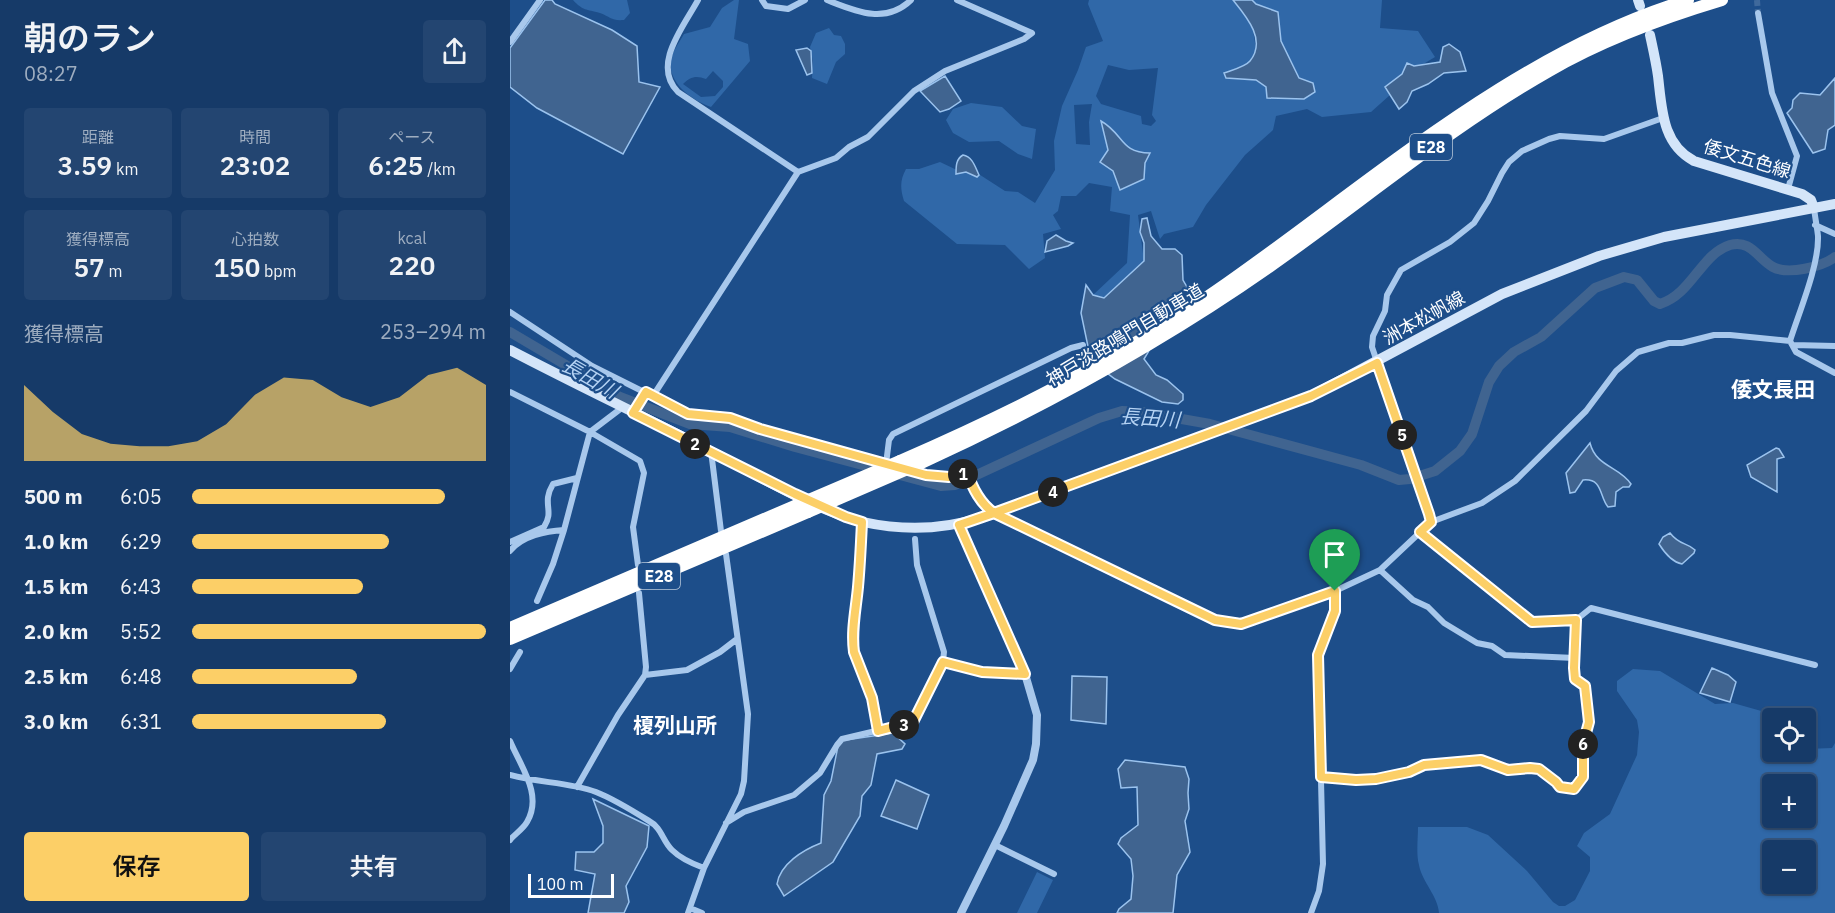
<!DOCTYPE html>
<html lang="ja">
<head>
<meta charset="utf-8">
<style>
	body { margin:0; font-family:"IBM Plex Sans","Noto Sans JP",sans-serif; background:#234571; color:#f1f3f6; height:100vh; display:flex; flex-direction:column; font-size:22px; white-space:nowrap }
	* { box-sizing:border-box; margin:0 }
	p { font-size:20px; color:#9eadc0 }
	.icon { flex:none; width:33px; height:33px; fill:none; stroke:currentColor; stroke-width:2; stroke-linecap:round; stroke-linejoin:round }
	.map { position:relative; flex:1; overflow:hidden }
	.panel { display:flex; flex-direction:column; background:#163a68; width:510px }
	.panel>* { flex:none }
	.tools { position:absolute; left:1252px; top:708px; display:grid; gap:12px }
	.tools a { display:grid; place-items:center; width:54px; height:54px; border-radius:6px; background:#163a68; box-shadow:0 2px 4px #0004,0 0 0 2px #35547c; font-size:30px }
	.scale { position:absolute; left:18px; bottom:15px; width:86px; box-sizing:border-box; padding-left:6px; border:3px solid #fff; border-top:0; font-size:16px; line-height:21px; white-space:nowrap; color:#fff; -webkit-text-stroke:4px #1d4e8a; paint-order:stroke }
	.pin { position:absolute; display:grid; place-items:center; width:51px; height:51px; color:#fff; margin:-62px -26px; border-radius:50% 50% 50% 0; rotate:-45deg; box-shadow:0 0 6px #0007 }
	.pin .icon { rotate:45deg }
	.km { position:absolute; width:30px; height:30px; margin:-15px; border-radius:50%; background:#222; color:#fff; font-size:16px; line-height:30px; text-align:center }
	.round { display:grid; place-items:center; flex:none; width:63px; height:63px; border-radius:6px; background:#234571 }
	.overview { display:flex; align-items:center; justify-content:space-between; height:102px; padding:0 24px }
	h1 { font-size:33px; font-weight:600; line-height:45px }
	.stats { display:grid; grid-template-columns:repeat(3,1fr); gap:9px; height:102px; padding:6px 24px }
	.stats div { display:grid; align-content:center; border-radius:6px; background:#234571; text-align:center }
	.stats b { font-size:26px; font-weight:600 }
	.stats small { font-size:16px; font-weight:400 }
	.stats p { font-size:16px }
	.chart { height:168px; padding:12px 24px }
	.chart p { display:flex; justify-content:space-between }
	.chart svg { width:100%; height:108px; margin-top:6px; fill:#fccf67; opacity:.7 }
	.action { display:flex; gap:12px; margin-top:auto; padding:12px 24px }
	.action a { flex:1; height:69px; border-radius:6px; background:#fccf67; color:#111; font-size:24px; font-weight:600; line-height:69px; text-align:center }
	.action a+a { background:#234571; color:#f1f3f6 }
	ul { padding:0 24px; list-style:none; font-size:20px }
	li { display:grid; grid-template-columns:96px 72px 1fr; align-items:center; height:45px }
	li i { height:15px; border-radius:8px; background:#fccf67 }
	main { display:flex; flex:1; min-height:0 }
	.map>svg:first-child { display:block }
	.green { fill:#3068a8; fill-rule:evenodd }
	.water { fill:#406490; stroke:#9bc3ee; stroke-width:1.5 }
	.lines { fill:none; stroke-linecap:round; stroke-linejoin:round }
	.river { stroke:#406490; stroke-width:10 }
	.minor-tunnel { stroke:#3f699c; stroke-width:6; stroke-dasharray:6 3; stroke-linecap:butt }
	.minor { stroke:#a8c8ec; stroke-width:6 }
	.tertiary { stroke:#a8c8ec; stroke-width:8 }
	.secondary { stroke:#d4e5f9; stroke-width:10 }
	.motorway { stroke:#fff; stroke-width:12 }
	.motorway-bridge { stroke:#fff; stroke-width:12 }
	.route-casing { stroke:#fff; stroke-width:12 }
	.route { stroke:#fccf67; stroke-width:8 }
	.labels { text-anchor:middle; stroke-width:4.5; stroke-linejoin:round; paint-order:stroke }
	.shield { fill:#1d4e8a; stroke:#bbcadc; stroke-width:1.5 }
	.shield-label { font-size:16px; font-weight:bold; fill:#fff }
	.street-label { font-size:18px; fill:#fff; stroke:#1d4e8a }
	.water-label { font-size:20px; font-style:italic; fill:#b4d2f3; stroke:#1d4e8a }
	.quarter-label { font-size:21px; font-weight:bold; fill:#fff; stroke:#1d4e8a }
</style>
</head>
<body>
<main>
<section class="panel">
<div class="overview"><div><h1>朝のラン</h1><p>08:27</p></div><a class="round"><svg class="icon" aria-label="share" viewBox="0 0 24 24"><path d="M12 15V3M7 8l5-5 5 5M5 13v7h14v-7"/></svg></a></div>
<div class="stats">
<div><p>距離</p><b>3.59<small> km</small></b></div>
<div><p>時間</p><b>23:02</b></div>
<div><p>ペース</p><b>6:25<small> /km</small></b></div>
</div>
<div class="stats">
<div><p>獲得標高</p><b>57<small> m</small></b></div>
<div><p>心拍数</p><b>150<small> bpm</small></b></div>
<div><p>kcal</p><b>220</b></div>
</div>
<div class="chart"><p><span>獲得標高</span>253–294 m</p>
<svg viewBox="0 0 160 44" preserveAspectRatio="none"><path d="M0 44V13L10 24L20 33L30 37L40 38L50 38L60 36L70 29L80 17L90 10L100 11L110 18L120 22L130 18L140 9L150 6L160 13V44z"/></svg>
</div>
<ul>
<li><b>500 m</b>6:05<i style="width:86%"></i></li>
<li><b>1.0 km</b>6:29<i style="width:67%"></i></li>
<li><b>1.5 km</b>6:43<i style="width:58%"></i></li>
<li><b>2.0 km</b>5:52<i style="width:100%"></i></li>
<li><b>2.5 km</b>6:48<i style="width:56%"></i></li>
<li><b>3.0 km</b>6:31<i style="width:66%"></i></li>
</ul>
<div class="action"><a>保存</a><a>共有</a></div>
</section>
<div class="map">
<svg width="1325" height="913" viewBox="0 0 1325 913">
	<rect width="100%" height="100%" fill="#1d4e8a"/>
	<path class="green" d="M63 0H117L120 13 114 20C101 21 101 17 90 13 76 9 73 11 63 0Z
		M224 0H229L224 39 238 44 240 61 201 107C181 100 154 81 162 55 165 48 170 41 174 34L200 27 212 8ZM203 71 213 81V87L205 96 191 97 173 84C180 77 186 75 196 79Z
		M579 0H723L742 24 746 49 739 63 714 74 716 78 746 80 756 87 803 83 789 78 771 41 768 12 746 4 742 0H872L870 28 908 31 925 57 875 87 880 95 861 112 812 117 797 109 766 116 763 130 735 155 696 205 683 227 654 234 650 239 641 211 628 215 634 261 594 298 583 295 617 263 620 215 600 211 602 187 579 183 566 196H551L548 211 543 215 551 229 533 234 535 258 519 269 495 245 447 244 394 201C390 188 390 180 396 169H409L430 162 449 171H464L495 191 508 192 525 203 545 170 544 141 552 106 568 70 576 47 593 41 578 4ZM598 65 619 70 648 68 642 115 646 121 641 126 632 124 631 116 591 104 586 96ZM582 104 579 122 580 145 566 144 564 105ZM591 122C604 128 607 137 616 146 622 153 629 155 635 163L634 179 610 190 603 171 590 162 598 150Z
		M319 28 324 35 331 36 335 44V54L326 62 317 84 302 78 303 61 300 47 306 33Z
		M461 103 492 107 512 126 526 129 522 159 508 154 489 141 459 142 443 133 436 120 443 109Z
		M1123 669 1150 671 1205 704 1223 703 1269 716 1271 718H1263V752H1296V749L1322 748 1325 743V913H929C928 896 912 882 909 865 906 854 908 839 908 827H957L978 835 1017 871 1043 902 1049 906H1055L1065 900 1080 871V857L1067 846 1074 833 1100 814 1127 755 1129 732 1127 720 1107 691V681ZM1263 784H1296V818H1263ZM1263 850H1296V884H1263Z
		M527 872 543 880 527 913H507Z"/>
	<path class="water" d="M35 0H42L45 4 102 30 127 46 129 82 150 87 113 154 27 108 0 87V48Z
		M723 0H742L746 4 768 12 771 41 789 78 803 83 805 92 794 99 757 98 756 87 746 80 716 78 714 73C722 70 735 67 740 61 757 40 736 16 723 0Z
		M939 44 950 52 956 71 934 73 918 84 902 91 897 102 889 109 875 87 892 74 897 63 904 66 930 62 933 47Z
		M297 48 301 51 302 73 297 75 286 50Z
		M435 76 451 101 439 109 430 112 410 91Z
		M1325 78V125L1318 130 1315 149 1303 153 1277 113 1282 108 1283 100 1290 93 1310 95Z
		M591 121C614 134 610 153 640 153L635 163 634 179 610 190 603 171 590 162 598 150Z
		M453 155C463 157 465 167 469 175L467 177 456 172 446 174C446 166 446 159 453 155Z
		M637 218 641 236 652 249H665L672 255 673 280 677 287 637 318C645 336 646 341 634 359L646 375 657 380 673 394V400L668 404 652 402 605 379 581 361 571 313 576 285 583 295 594 298 634 261V243L630 232 632 219Z
		M546 235 556 241 563 243 558 246 535 252 537 241Z
		M1080 443C1086 467 1109 466 1121 484L1119 487H1113L1106 492 1105 506 1098 507C1089 496 1093 478 1073 480L1065 492 1060 493 1056 473Z
		M1266 448 1269 449 1274 457 1267 459V492L1241 477 1237 465Z
		M1160 533C1170 546 1177 542 1185 550L1184 553 1172 564C1162 562 1154 552 1149 544L1153 537Z
		M1202 668 1218 675 1226 682 1220 702 1190 693Z
		M562 676 597 677 596 724 561 720Z
		M383 733 395 744 392 749 367 754 361 785 352 796 350 816 323 862 274 896 267 884C270 864 293 850 311 843L314 795 321 781 329 741Z
		M615 760 675 767 679 779 678 793 679 809 675 821 680 852 667 875 663 913H607L609 909 621 899 623 876 621 859 608 844 611 838 628 825 627 787 611 788 608 769Z
		M386 780 419 795 407 829 371 816Z
		M83 799 139 826 137 847 116 886 119 902 114 913H78L85 874 65 870 66 852H84L93 843V826Z"/>
	<g class="lines">
		<path class="river" d="M0 332 110 397 180 424 220 427 285 447 431 486 445 485 589 418 612 411 632 412 700 424 851 465 889 480 900 479 925 471 950 451 962 434 979 382 989 366 1004 352 1031 337 1085 288 1114 277 1127 280 1144 301 1150 304C1182 294 1191 254 1220 245 1241 239 1248 259 1263 267 1278 275 1312 267 1325 257"/>
		<path class="minor-tunnel" d="M1247 0 1248 13"/>
		<path class="minor" d="M188 0C174 26 141 65 168 92L288 172
			M252 0 256 6 278 9 295 0
			M317 0C345 11 375 25 401 0
			M1248 13 1262 93 1287 156 1278 189
			M0 42 30 0
			M1305 225 1325 234
			M0 312 82 366 178 414 220 418 250 429 379 464
			M1280 341C1289 312 1309 266 1308 236 1307 227 1305 217 1304 208
			M1283 345 1325 346
			M0 392 80 432 130 461 134 473 123 527 128 565
			M143 396 288 172 326 158 339 147 358 137 404 91 435 71 514 39 522 33 447 0
			M123 413 136 392
			M201 451 211 531
			M376 464 379 440 383 434 561 348 573 345
			M400 470C422 476 436 478 457 473 462 488 471 504 484 513L697 617 731 624 825 591 870 570 921 522 972 503 1005 481 1076 411 1106 371 1128 352 1159 343H1172L1204 335H1220L1280 341 1286 352 1325 373
			M352 521C351 543 350 565 348 587 346 609 341 630 344 653L362 698 368 731
			M921 522 862 347 863 336 875 311 877 295 891 270 940 242 964 223 978 201 992 173 999 162 1012 151 1039 139 1050 136 1094 139 1153 118
			M910 532 1022 622 1066 620 1081 608 1305 665
			M0 542 34 527C45 510 31 504 43 484L67 478
			M0 551C12 536 36 531 54 530L80 432 109 410 111 407
			M870 570 903 600 918 607 934 623 967 643 982 646 995 655 1065 658
			M27 601 43 564 54 530
			M433 661 472 672 515 674
			M0 669 10 652
			M135 675 177 670 210 652 227 639
			M0 741C11 767 33 795 17 822 13 829 5 834 0 840
			M0 775C28 783 59 782 86 792 104 799 123 811 139 821 152 828 152 840 162 850 170 858 183 864 194 868
			M811 777 846 780 866 779 899 772 914 765 971 760 998 770 1020 768 1029 769 1046 781 1050 787 1064 789 1073 777V744L1079 722 1075 685 1065 679 1064 668 1066 620
			M67 787 108 715 135 675 136 667 129 593
			M216 823 234 812 284 795 310 773 327 745 332 739 391 725 401 726 433 661 434 652 407 565 405 539
			M485 845 544 874
			M180 908 192 913
			M178 913 194 868 231 794 234 781 238 714 216 554
			M801 913 809 891 813 864 808 655 825 611V591"/>
		<path class="tertiary" d="M449 525 515 674 527 715 526 744 523 760 494 826 451 913"/>
		<path class="secondary" d="M1128 0 1130 6
			M1140 35C1143 49 1146 62 1148 76 1152 109 1152 144 1184 161L1292 194 1301 200 1304 208
			M0 350C69 386 139 419 208 455 251 477 307 511 353 522 394 531 431 530 470 518L801 396 992 294 1089 256 1154 237 1325 204"/>
		<path class="motorway" d="M390 461C500 413 607 360 706 291 855 188 1002 53 1178 0
			M409 464C531 408 649 344 759 267 853 201 939 128 1039 71 1092 40 1152 18 1212 0
			M0 628 287 505
			M0 639 298 512"/>
		<path class="motorway-bridge" d="M287 505 390 461
			M298 512 409 464"/>
	</g>
	<g class="lines">
		<g class="route-casing">
			<path id="route" d="M825 591 731 624 705 620 484 513C471 504 462 488 458 473L439 477 416 475 250 429 220 418 178 414 136 392 123 413 285 494 336 517 352 522C351 543 350 565 348 587 346 609 341 630 344 652L362 698 368 731 391 725 401 726 433 662 472 672 515 674 449 525 484 513 801 396 867 363 919 514 921 522 910 532 1022 622 1066 620 1064 668 1065 679 1075 686 1079 722 1073 744V777L1064 789 1050 787 1046 782 1029 769 1020 768 998 770 971 760 914 765 899 772 866 779 846 780 811 777 808 655 825 611V591"/>
		</g>
		<use href="#route" class="route"/>
	</g>
	<g class="labels">
		<g class="shield">
			<rect x="900" y="134" width="42" height="26" rx="4.5"/>
			<rect x="128" y="563" width="42" height="26" rx="4.5"/>
		</g>
		<g class="shield-label">
			<text x="921" y="153">E28</text>
			<text x="149" y="582">E28</text>
		</g>
		<g class="street-label">
			<text transform="translate(1237 159) rotate(17)" y="6">倭文五色線</text>
			<text transform="translate(914 318) rotate(-29)" y="6">洲本松帆線</text>
			<text transform="translate(615 335) rotate(-31)" y="6">神戸淡路鳴門自動車道</text>
		</g>
		<g class="water-label">
			<text transform="translate(80 378) rotate(30)" y="7">長田川</text>
			<text transform="translate(640 418) rotate(4)" y="7">長田川</text>
		</g>
		<g class="quarter-label">
			<text x="1263" y="397">倭文長田</text>
			<text x="165" y="733">榎列山所</text>
		</g>
	</g>
</svg>
<div class="tools">
<a><svg class="icon" aria-label="locate" viewBox="0 0 24 24"><circle cx="12" cy="12" r="6"/><path d="M12 2v4M12 18v4M2 12h4M18 12h4"/></svg></a>
<a>+</a>
<a>−</a>
</div>
<div class="scale">100 m</div>
<div class="pin" style="left:825px;top:591px;background:#1e9e55"><svg class="icon" aria-label="arrive" viewBox="0 0 24 24"><path d="M6 21V4h12l-3 4 3 4H6"/></svg></div>
<b class="km" style="left:453px;top:474px">1</b>
<b class="km" style="left:185px;top:444px">2</b>
<b class="km" style="left:394px;top:725px">3</b>
<b class="km" style="left:543px;top:492px">4</b>
<b class="km" style="left:892px;top:435px">5</b>
<b class="km" style="left:1073px;top:744px">6</b>
</div>
</main>
</body>
</html>
